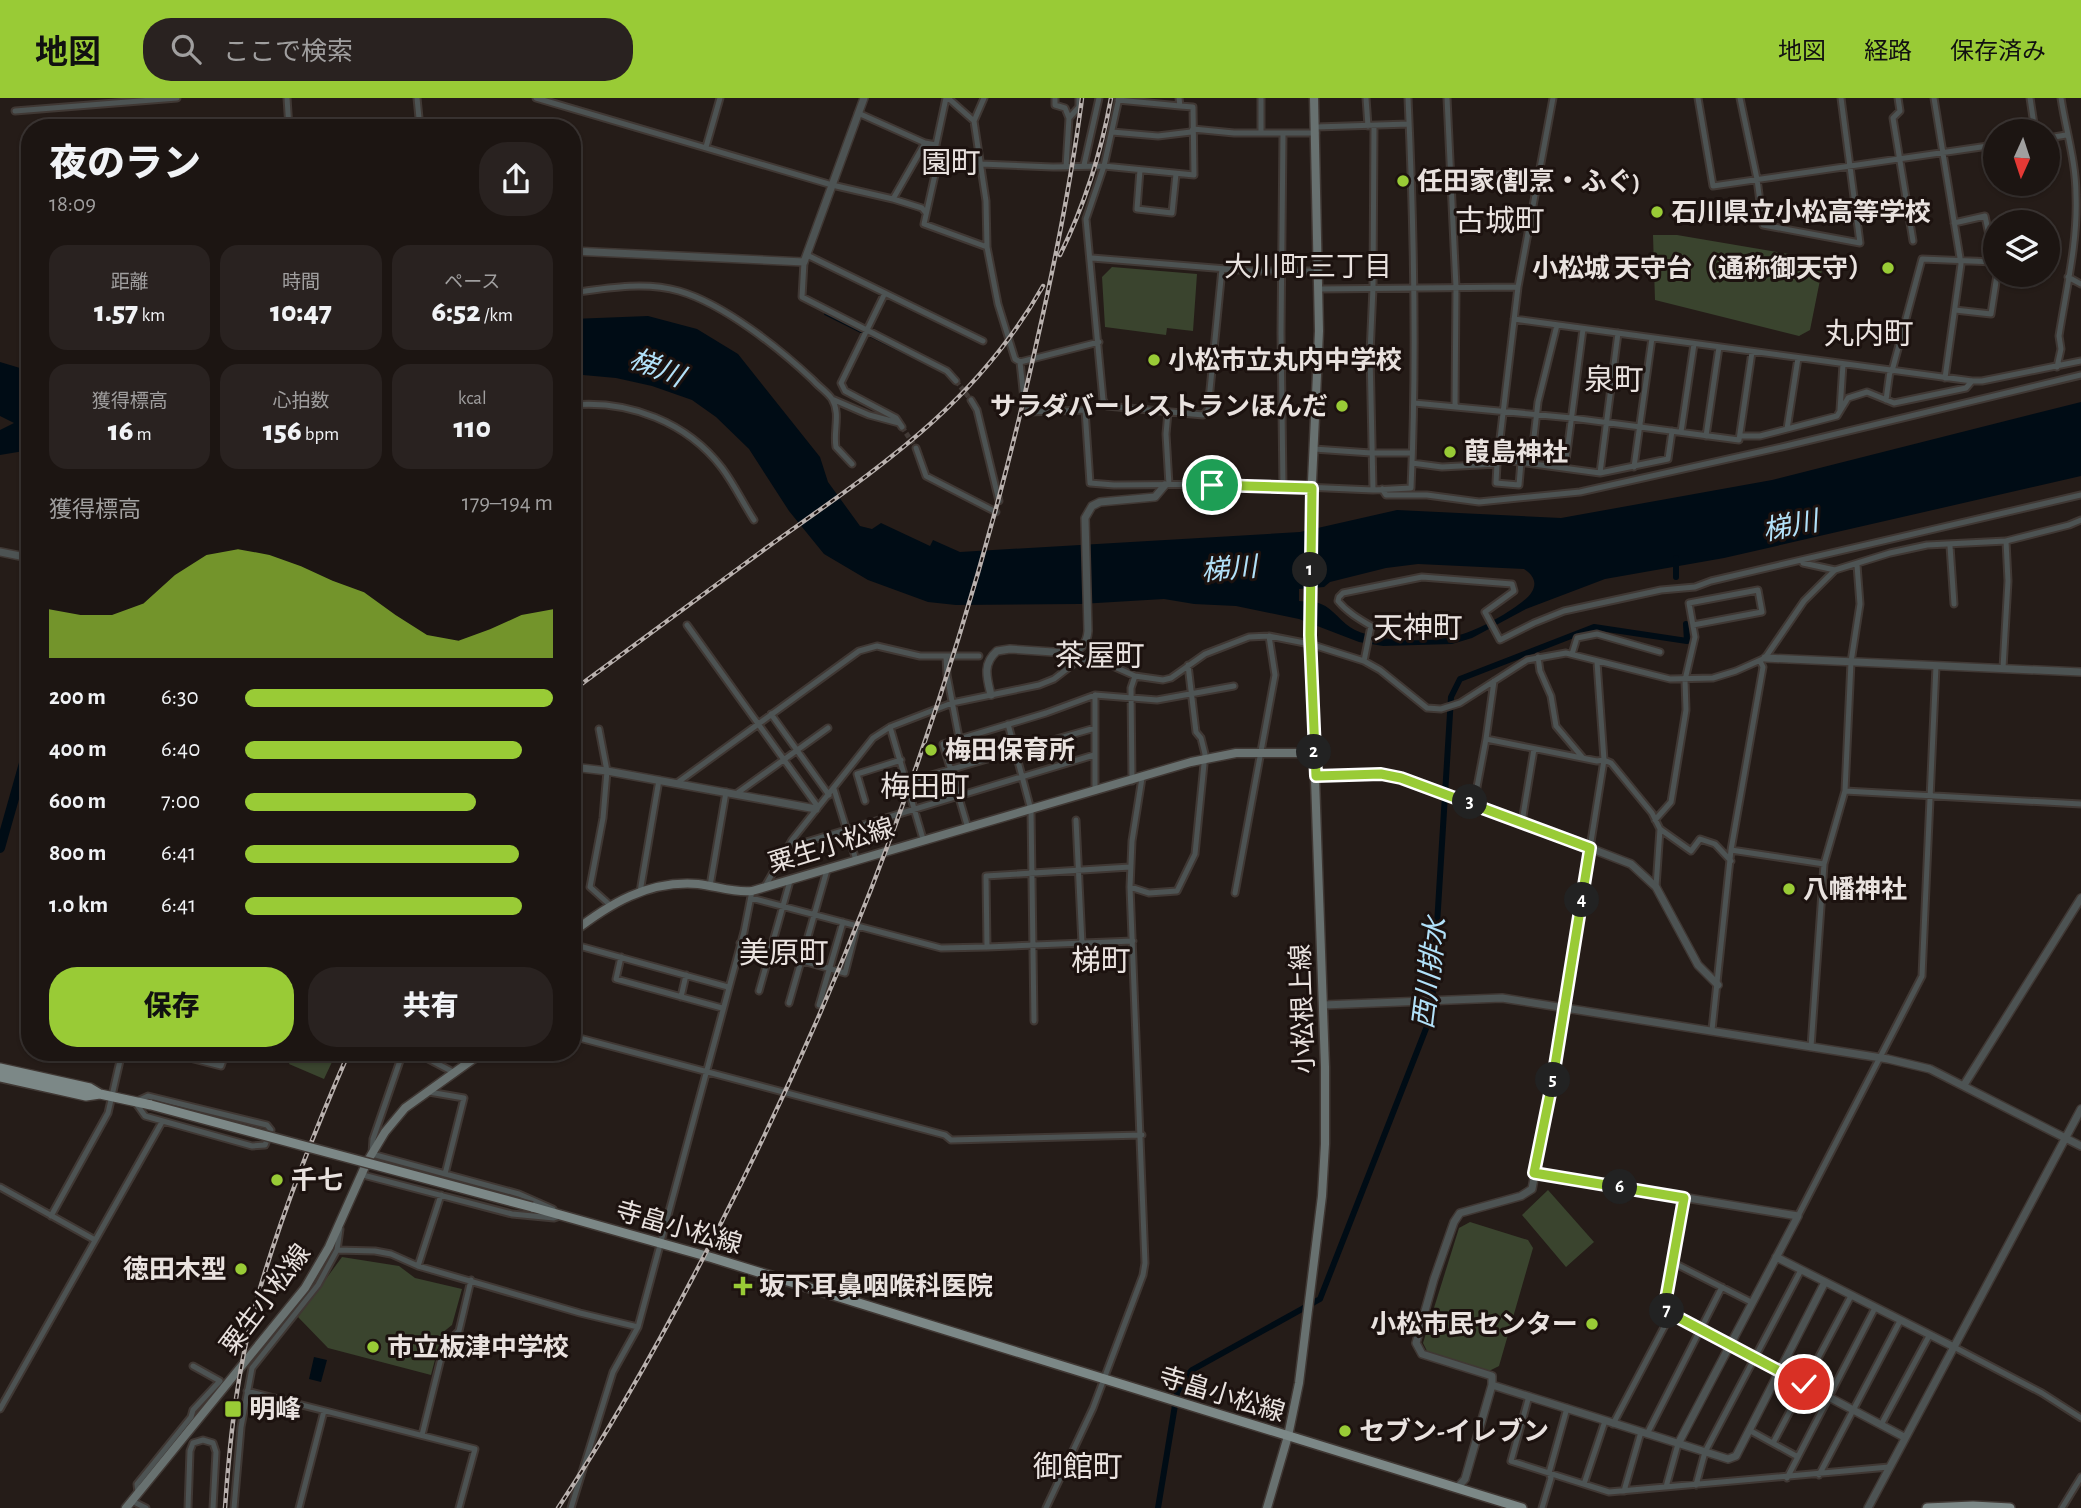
<!DOCTYPE html>
<html lang="ja">
<head>
<meta charset="utf-8">
<style>
	body { margin:0; font-family:"Alegreya Sans","Noto Sans JP",sans-serif; background:#292220; color:#f1f3f6; height:100vh; display:flex; flex-direction:column; font-size:26px; white-space:nowrap }
	* { box-sizing:border-box; margin:0 }
	p { font-size:23px; color:#a09f9f }
	.icon { flex:none; width:38px; height:38px; fill:none; stroke:currentColor; stroke-width:2; stroke-linecap:round; stroke-linejoin:round }
	.map { position:relative; flex:1; overflow:hidden }
	.panel { position:absolute; left:21px; top:21px; width:560px; height:942px; display:flex; flex-direction:column; background:#1c1512; border-radius:28px; box-shadow:0 2px 5px #0004,0 0 0 2px #3a3432 }
	.panel>* { flex:none }
	.needle { width:46px; rotate:183deg }
	.controls { position:absolute; left:1983px; top:21px; display:grid; gap:14px }
	.controls a { display:grid; place-items:center; width:77px; height:77px; border-radius:50%; background:#1c1512; box-shadow:0 2px 5px #0004,0 0 0 2px #3a3432; font-size:35px }
	.pin { position:absolute; display:grid; place-items:center; width:60px; height:60px; color:#fff; margin:-30px; border:4px solid #fff; border-radius:50%; box-shadow:0 2px 7px #0007 }
	.km { position:absolute; width:35px; height:35px; margin:-18px; border-radius:50%; background:#222; color:#fff; font-size:19px; line-height:35px; text-align:center }
	.round { display:grid; place-items:center; flex:none; width:74px; height:74px; border-radius:28px; background:#292220 }
	.head { display:flex; align-items:center; justify-content:space-between; height:119px; padding:0 28px }
	h1 { font-size:38px; font-weight:800; line-height:52px }
	.metrics { display:grid; grid-template-columns:repeat(3,1fr); gap:10px; height:119px; padding:7px 28px }
	.metrics div { display:grid; align-content:center; border-radius:18px; background:#292220; text-align:center }
	.metrics b { font-size:30px; font-weight:800 }
	.metrics small { font-size:19px; font-weight:400 }
	.metrics p { font-size:19px }
	.chart { height:196px; padding:14px 28px }
	.chart p { display:flex; justify-content:space-between }
	.chart svg { width:100%; height:126px; margin-top:7px; fill:#99cb36; opacity:.7 }
	.cta { display:flex; gap:14px; margin-top:auto; padding:14px 28px }
	.cta a { flex:1; height:80px; border-radius:28px; background:#99cb36; color:#111; font-size:28px; font-weight:800; line-height:80px; text-align:center }
	.cta a+a { background:#292220; color:#f1f3f6 }
	ul { padding:0 28px; list-style:none; font-size:23px }
	li { display:grid; grid-template-columns:112px 84px 1fr; align-items:center; height:52px }
	li i { height:18px; border-radius:9px; background:#99cb36 }
	header { display:flex; align-items:center; gap:42px; box-sizing:border-box; height:98px; padding:0 35px; background:#99cb36; color:#111 }
	header strong { font-size:33px }
	nav { display:flex; gap:38px; margin-inline-start:auto; font-size:24px }
	.search { width:490px; height:63px; background:#292220; display:flex; align-items:center; gap:18px; box-sizing:border-box; padding:0 24px; border-radius:28px; color:#a09f9f; font-size:26px }
	.map>svg:first-child { display:block }
	.green { fill:#3a442e }
	.water { fill:#000c15; fill-rule:evenodd }
	.lines { fill:none; stroke-linecap:round; stroke-linejoin:round }
	.stream { stroke:#000c15; stroke-width:2 }
	.canal { stroke:#000c15; stroke-width:6 }
	.river { stroke:#000c15; stroke-width:10 }
	.minor-tunnel { stroke:#423a36; stroke-width:5; stroke-dasharray:5 2.5; stroke-linecap:butt }
	.minor-casing { stroke:#403834; stroke-width:9 }
	.tertiary-casing { stroke:#403834; stroke-width:10 }
	.secondary-casing { stroke:#403834; stroke-width:11 }
	.primary-casing { stroke:#403834; stroke-width:12 }
	.minor { stroke:#4d5353; stroke-width:5 }
	.tertiary { stroke:#4d5353; stroke-width:7 }
	.secondary { stroke:#687170; stroke-width:8 }
	.primary { stroke:#7c8887; stroke-width:9 }
	.rail-casing { stroke:#b9b1ae; stroke-width:4.5 }
	.rail { stroke:#1c120f; stroke-width:2; stroke-dasharray:5; stroke-linecap:butt }
	.primary-bridge-casing { stroke:#403834; stroke-width:12; stroke-linecap:butt }
	.primary-bridge { stroke:#7c8887; stroke-width:9 }
	.route-casing { stroke:#fff; stroke-width:14 }
	.route { stroke:#99cb36; stroke-width:9 }
	.poi-dot { fill:#99cb36; stroke:#1c120f; stroke-width:2.5 }
	.labels { text-anchor:middle; stroke-width:6; stroke-linejoin:round; paint-order:stroke }
	.poi-label { font-size:26px; font-weight:bold; fill:#e9e2df; stroke:#1c120f; text-anchor:start }
	.street-label { font-size:26px; fill:#e9e2df; stroke:#1c120f }
	.neighbourhood-label { font-size:28px; fill:#e9e2df; stroke:#1c120f }
	.water-label { font-size:28px; font-style:italic; fill:#b2e1f9; stroke:#1c120f }
	.quarter-label { font-size:30px; fill:#e9e2df; stroke:#1c120f }
</style>
</head>
<body>
<header>
<strong>地図</strong>
<div class="search"><svg class="icon" aria-label="search" viewBox="0 0 24 24"><circle cx="10" cy="10" r="6"/><path d="M15 15l6 6"/></svg>ここで検索</div>
<nav><a>地図</a><a>経路</a><a>保存済み</a></nav>
</header>
<div class="map">
<svg width="2081" height="1410" viewBox="0 0 2081 1410">
	<rect width="100%" height="100%" fill="#251c18"/>
	<path class="green" d="M1677 137 1824 162 1810 232 1799 238 1655 202 1653 137Z
		M1112 169 1197 176 1193 233 1167 230 1166 237 1105 229 1102 179Z
		M294 954H316L330 960 332 964 324 981 289 966Z
		M1548 1092 1594 1144 1566 1169 1522 1117Z
		M1470 1124 1528 1142 1533 1150 1499 1268 1489 1273 1427 1253 1423 1245 1459 1130Z
		M342 1159 399 1168 415 1180 462 1191 452 1227 442 1235 431 1277 328 1250 298 1219Z"/>
	<path class="water" d="M648 218 697 231 738 256 820 359 828 384 860 428 872 431 881 425 930 448 933 442 960 454 1300 434 1397 412 1561 420 1772 382 2081 304V378L1724 460 1605 481 1526 511 1472 540 1452 546 1383 548 1359 544 1299 521 1236 508 1194 506 1164 501 1080 506 956 507 928 504 868 482 824 456 789 413 749 351 716 319 692 302 652 288 616 280 583 277 572 278V221ZM1418 466 1524 471C1540 481 1536 494 1522 504 1507 516 1475 534 1455 538 1428 545 1380 544 1355 532 1342 526 1333 510 1321 506 1315 503 1306 504 1299 503V491L1324 489 1330 484 1386 470Z
		M0 264 30 273V352L0 357V332L14 325 0 318Z
		M314 1259 327 1262 321 1284 309 1281Z"/>
	<g class="lines">
		<path class="stream" d="M825 216 863 235
			M868 237 945 275"/>
		<path class="canal" d="M1676 460V479
			M1158 1410 1177 1295 1184 1281 1192 1272 1320 1201 1429 923 1432 908 1451 599 1460 581 1594 529 1687 543 1686 526"/>
		<path class="river" d="M0 750 30 644"/>
		<path class="minor-tunnel" d="M956 283 971 302
			M902 329 916 350"/>
		<g class="minor-casing">
			<path id="minor" d="M287 0 289 30
				M417 0 420 30
				M536 0 832 87 893 101 925 45
				M946 0 936 47 938 63 924 126 987 149
				M948 0 974 23
				M984 0 974 23 986 103 987 149 998 206 1015 261 1020 264 1099 244
				M1055 0V7L1065 10 1069 20
				M1119 0 1104 68 1086 121 1103 302 1107 308 1203 317 1208 312 1222 171
				M1261 0V35
				M1366 0 1368 28
				M1447 0 1456 189 1455 309
				M1698 0 1713 88 1995 47
				M1740 0 1757 81 1763 127 1860 145 1841 0
				M1898 0 1900 13 1893 20 1913 143
				M1934 0 1961 166 1945 280
				M2030 0 2035 33
				M1118 2 1180 8
				M15 13 177 0
				M858 15 925 45 936 47
				M1316 29 1409 26
				M1112 34 1158 38 1191 34 1193 31 1234 35H1316
				M2048 40 2066 37
				M706 49 720 0
				M981 66 1053 69 1104 68 1194 77 1193 9 1180 8 1179 0
				M1084 67 1099 0
				M1066 69 1069 20 1079 9V0
				M1140 72 1137 111 1172 115 1176 76
				M1450 78 1538 76
				M893 101 922 110 926 115
				M1954 125 1985 118 1995 165
				M807 157 983 243
				M1092 160 1251 173H1318
				M804 164 802 199 947 273 956 283
				M2068 179 2081 186
				M1318 191 1518 189
				M572 195C606 190 645 183 679 193 724 206 779 250 813 282 818 288 827 294 832 301 841 316 833 333 836 349L852 366
				M885 195 841 285 845 293 896 320 902 329
				M1955 212 1991 216 1997 177
				M1514 221 1972 283H1982L2081 263
				M1020 264 1024 301 1029 314 1085 312 1090 385 1114 387 1237 386 1373 392 1411 390C1417 260 1414 130 1408 0
				M2057 269 2061 251 2059 238C2066 192 2078 144 2076 97 2076 64 2066 33 2061 0
				M1892 273 1922 161 1995 164
				M832 301 869 317 899 325
				M971 302 977 312 999 403
				M1886 302 1890 273
				M1414 305 1572 320 1739 342 1752 254
				M572 307C629 302 687 324 722 370 734 386 743 405 754 422
				M1840 312 1843 266
				M1168 314 1166 336 1169 387
				M1787 331 1798 260
				M1681 334 1694 246
				M1706 338 1719 249
				M1740 338H1760L1837 318 1848 300 1867 294 1894 305 1966 290 1972 283
				M916 350 926 378 996 414
				M1314 351 1371 355H1412
				M1497 361 1600 375 1668 361 1672 333
				M1412 365 1442 369 1497 366 1518 189 1553 0
				M1531 365 1538 304 1557 227
				M1497 366 1496 385 1519 387 1521 364
				M1634 369 1652 240
				M1565 370 1583 231
				M1600 375 1618 235
				M1283 389 1281 235 1283 36
				M1382 391 1386 397H1427L1479 404 1580 394 1786 348 2081 277
				M1373 392 1370 255 1373 190 1374 28
				M1950 448 1954 506
				M1803 465 1835 472
				M687 527 818 709
				M1572 556 1577 540 1597 536 1660 554
				M946 559 947 577 959 640
				M1538 559 1540 573 1551 598 1556 628 1583 660
				M1364 563 1371 528C1359 521 1347 514 1338 503L1339 499 1343 495 1422 479 1512 486 1514 493 1485 514 1500 542 1534 525 1564 513 1661 492 1695 489 1711 483 2081 397
				M2003 570 2008 483 2006 443
				M1095 597 1157 602 1234 588
				M771 616 829 697
				M1008 626 1031 712 1034 923
				M890 629 923 741
				M599 631 607 673 603 720 590 789 610 807
				M1486 641 1494 583
				M1132 683 1131 590 1135 578
				M907 684 1095 630
				M677 685 859 553 877 548 920 558H979
				M572 690 575 670
				M834 691 856 762
				M1845 693 2081 706
				M736 696 828 630
				M865 703 857 676 901 662
				M1474 705 1486 641 1597 663 1604 662 1611 665 1652 715 1660 731 1691 753 1700 741 1715 746 1731 763
				M1076 722 1082 846
				M1655 722 1671 704 1686 612 1685 582 1695 539 1689 505 1758 492 1762 514 1693 527
				M1522 724 1534 651
				M968 730 943 646 1046 615 1095 597V693
				M803 745 1094 657
				M1590 750 1604 662 1597 564
				M1731 752 1824 766
				M1130 769 986 778 987 849 1133 843
				M710 788 726 694
				M1130 789 1149 795 1177 793 1195 756 1205 656 1201 640 1196 634 1188 567
				M1656 789 1660 731
				M764 790 792 742 873 640 890 629 952 605 1039 587 1054 581 1076 564 1089 560 1099 562 1135 578 1163 582 1171 580 1205 556 1249 539 1269 538 1310 546 1364 563 1380 572 1427 610 1441 611 1460 605 1527 562 1566 555 1670 581 1713 580 1736 573 1765 560 1804 503 1835 472 1890 455 1927 447 2006 443 2069 427 2081 422
				M640 794 659 682
				M1235 795 1275 577 1269 538
				M751 800 941 850 987 849
				M30 836 26 850 25 913 30 916
				M740 845 845 875 857 828
				M572 846 728 889
				M621 859 616 881 722 910
				M759 893 790 783
				M681 899 686 877
				M789 905 827 772
				M819 907 843 824
				M1712 932 1731 752 1763 569 1760 563
				M572 938 945 1037 951 1042 1142 1037
				M1811 949 1824 766 1845 693 1851 564 1860 506 1857 467
				M166 954 221 968 226 954
				M403 954 373 1041 372 1056 519 1096 553 1111
				M415 954 455 975
				M429 994 464 1000 445 1076
				M148 998 267 1027 271 1032 265 1047 252 1048 145 1018 135 1004Z
				M363 1077 512 1116 554 1120 560 1118
				M0 1089 95 1142
				M1684 1100 1664 1212 1729 1246
				M51 1118 108 1015 122 954
				M1798 1118 1922 878 1936 568
				M337 1152 375 1153 391 1156 418 1168 580 1215 638 1229
				M1672 1164 1751 1204
				M418 1168 441 1097
				M1954 1249 2042 1295 2081 1320
				M247 1293 475 1351 459 1410
				M1529 1298 1511 1363 1609 1394 1889 1369
				M0 1311 162 1024
				M1613 1326 1671 1216
				M1881 1327 1929 1238
				M1749 1332 1798 1359
				M1647 1336 1722 1189
				M422 1337 446 1240 453 1239 459 1233 471 1182
				M1773 1345 1851 1198
				M1819 1377 1900 1223
				M1787 1380 1875 1210
				M1584 1386 1605 1323
				M1696 1387 1705 1354 1801 1172
				M1666 1389 1678 1346
				M1624 1393 1641 1334
				M138 1395 137 1386 191 1319 193 1312 220 1283 193 1268
				M132 1403 146 1410
				M188 1410 190 1353 193 1345 203 1342 213 1345 216 1354 213 1410
				M234 1410 241 1329 252 1270 318 1187 337 1152 340 1131
				M299 1410 324 1313
				M571 1410 613 1274 638 1229 744 834 752 793
				M1046 1410 1093 1310 1143 1177 1145 1165 1130 789 1132 743 1142 680
				M1542 1410 1551 1380 1549 1375 1567 1310
				M2062 1410 2081 1379"/>
		</g>
		<g class="tertiary-casing">
			<path id="tertiary" d="M572 153 804 164 864 0
				M0 454 30 460
				M1765 560 2081 574
				M991 597C987 580 982 566 997 553L1010 551 1068 555C1081 552 1087 546 1088 533L1085 420 1092 408 1100 404 1155 399 1165 387
				M572 669 607 673 816 711
				M1316 678 1381 676 1401 680 1489 711 1631 766 1656 789 1698 867 1718 887
				M1323 907 1502 900 1888 961 1930 971 2081 1048
				M1964 987 2081 800
				M1534 1075 1798 1118 1678 1346
				M1776 1159 1954 1249
				M1729 1246 1904 1339
				M1492 1287 1728 1361 1736 1358 1825 1184
				M1457 1390 1465 1381 1492 1287V1278L1422 1256 1416 1245 1434 1181 1454 1124 1460 1115 1521 1098 1532 1091 1552 986 1590 750
				M1868 1410 2081 1011"/>
		</g>
		<g class="secondary-casing">
			<path id="secondary" d="M572 835C609 806 648 782 698 786 716 788 734 795 752 793L1191 664 1236 655H1314
				M126 1410 305 1190 329 1149 367 1064 385 1034 405 1010 483 954
				M1267 1410 1288 1338 1299 1285 1322 1098 1325 1046V969L1310 537 1311 405 1319 233 1314 0"/>
		</g>
		<g class="primary-casing">
			<path id="primary" d="M0 970 90 990 100 996 151 1007
				M0 979 86 998 100 996
				M532 1109 713 1160 1522 1410
				M1927 1410 1973 1408 2010 1410"/>
		</g>
		<use href="#minor" class="minor"/>
		<use href="#tertiary" class="tertiary"/>
		<use href="#secondary" class="secondary"/>
		<use href="#primary" class="primary"/>
		<g class="rail-casing">
			<path id="rail" d="M1060 157C1085 106 1101 56 1111 0
				M572 593C638 545 703 496 769 448 878 370 975 308 1043 188
				M225 1410C230 1338 238 1263 259 1194 283 1111 315 1032 349 954
				M558 1410C617 1321 669 1227 717 1133 850 875 950 603 1019 321 1044 215 1068 108 1082 0"/>
		</g>
		<use href="#rail" class="rail"/>
		<g class="primary-bridge-casing">
			<path id="primary-bridge" d="M151 1007 532 1109"/>
		</g>
		<use href="#primary-bridge" class="primary-bridge"/>
	</g>
	<g class="lines">
		<g class="route-casing">
			<path id="route" d="M1212 387 1312 390 1310 537 1316 678 1381 676 1401 680 1590 750 1552 986 1534 1075 1684 1100 1664 1212 1804 1286"/>
		</g>
		<use href="#route" class="route"/>
	</g>
	<g class="poi-dot">
		<circle cx="1403" cy="83" r="7"/>
		<circle cx="1657" cy="114" r="7"/>
		<circle cx="1888" cy="170" r="7"/>
		<circle cx="1154" cy="262" r="7"/>
		<circle cx="1342" cy="308" r="7"/>
		<circle cx="1450" cy="354" r="7"/>
		<circle cx="931" cy="652" r="7"/>
		<circle cx="1789" cy="791" r="7"/>
		<circle cx="277" cy="1082" r="7"/>
		<circle cx="241" cy="1171" r="7"/>
		<path d="M739.5 1177.5h7v7h7v7h-7v7h-7v-7h-7v-7h7z"/>
		<circle cx="1592" cy="1226" r="7"/>
		<circle cx="373" cy="1249" r="7"/>
		<rect x="224" y="1302" width="18" height="18" rx="3.5"/>
		<circle cx="1345" cy="1333" r="7"/>
	</g>
	<g class="labels">
		<g class="poi-label">
			<text x="1417" y="92">任田家(割烹・ふぐ)</text>
			<text x="1671" y="123">石川県立小松高等学校</text>
			<text x="1874" y="179" text-anchor="end">小松城 天守台（通称御天守）</text>
			<text x="1168" y="271">小松市立丸内中学校</text>
			<text x="1328" y="317" text-anchor="end">サラダバーレストランほんだ</text>
			<text x="1464" y="363">葭島神社</text>
			<text x="945" y="661">梅田保育所</text>
			<text x="1803" y="800">八幡神社</text>
			<text x="291" y="1091">千七</text>
			<text x="227" y="1180" text-anchor="end">徳田木型</text>
			<text x="759" y="1197">坂下耳鼻咽喉科医院</text>
			<text x="1578" y="1235" text-anchor="end">小松市民センター</text>
			<text x="387" y="1258">市立板津中学校</text>
			<text x="249" y="1320">明峰</text>
			<text x="1359" y="1342">セブン-イレブン</text>
		</g>
		<g class="street-label">
			<text transform="translate(831 747) rotate(-17)" y="9">粟生小松線</text>
			<text transform="translate(1302 911) rotate(-92)" y="9">小松根上線</text>
			<text transform="translate(679 1129) rotate(16)" y="9">寺畠小松線</text>
			<text transform="translate(265 1201) rotate(-53)" y="9">粟生小松線</text>
			<text transform="translate(1222 1296) rotate(17)" y="9">寺畠小松線</text>
		</g>
		<g class="neighbourhood-label">
			<text x="1308" y="178">大川町三丁目</text>
		</g>
		<g class="water-label">
			<text transform="translate(657 269) rotate(22)" y="10">梯川</text>
			<text transform="translate(1790 427) rotate(-11)" y="10">梯川</text>
			<text transform="translate(1229 470) rotate(-5)" y="10">梯川</text>
			<text transform="translate(1429 875) rotate(-83)" y="10">西川排水</text>
		</g>
		<g class="quarter-label">
			<text x="951" y="75">園町</text>
			<text x="1500" y="133">古城町</text>
			<text x="1869" y="246">丸内町</text>
			<text x="1614" y="292">泉町</text>
			<text x="1418" y="540">天神町</text>
			<text x="1100" y="568">茶屋町</text>
			<text x="925" y="699">梅田町</text>
			<text x="784" y="865">美原町</text>
			<text x="1101" y="873">梯町</text>
			<text x="1078" y="1379">御館町</text>
		</g>
	</g>
</svg>
<div class="controls">
<a><svg class="needle" viewBox="-14 -14 28 28"><path d="M0-13l5 13h-10z" fill="#e53935"/><path d="M0 13l5-13h-10z" fill="#a09f9f"/></svg></a>
<a><svg class="icon" aria-label="layers" viewBox="0 0 24 24"><path d="M12 4l9 5-9 5-9-5zM3 14l9 5 9-5"/></svg></a>
</div>
<div class="pin" style="left:1212px;top:387px;background:#1e9e55"><svg class="icon" aria-label="arrive" viewBox="0 0 24 24"><path d="M6 21V4h12l-3 4 3 4H6"/></svg></div>
<div class="pin" style="left:1804px;top:1286px;background:#d93025"><svg class="icon" aria-label="check" viewBox="0 0 24 24"><path d="M5 12l5 5 9-10"/></svg></div>
<b class="km" style="left:1310px;top:472px">1</b>
<b class="km" style="left:1314px;top:654px">2</b>
<b class="km" style="left:1470px;top:704px">3</b>
<b class="km" style="left:1582px;top:802px">4</b>
<b class="km" style="left:1553px;top:982px">5</b>
<b class="km" style="left:1620px;top:1089px">6</b>
<b class="km" style="left:1667px;top:1213px">7</b>
<section class="panel">
<div class="head"><div><h1>夜のラン</h1><p>18:09</p></div><a class="round"><svg class="icon" aria-label="share" viewBox="0 0 24 24"><path d="M12 15V3M7 8l5-5 5 5M5 13v7h14v-7"/></svg></a></div>
<div class="metrics">
<div><p>距離</p><b>1.57<small> km</small></b></div>
<div><p>時間</p><b>10:47</b></div>
<div><p>ペース</p><b>6:52<small> /km</small></b></div>
</div>
<div class="metrics">
<div><p>獲得標高</p><b>16<small> m</small></b></div>
<div><p>心拍数</p><b>156<small> bpm</small></b></div>
<div><p>kcal</p><b>110</b></div>
</div>
<div class="chart"><p><span>獲得標高</span>179–194 m</p>
<svg viewBox="0 0 160 44" preserveAspectRatio="none"><path d="M0 44V27L10 29L20 29L30 25L40 15L50 8L60 6L70 8L80 12L90 17L100 21L110 29L120 36L130 38L140 34L150 29L160 27V44z"/></svg>
</div>
<ul>
<li><b>200 m</b>6:30<i style="width:100%"></i></li>
<li><b>400 m</b>6:40<i style="width:90%"></i></li>
<li><b>600 m</b>7:00<i style="width:75%"></i></li>
<li><b>800 m</b>6:41<i style="width:89%"></i></li>
<li><b>1.0 km</b>6:41<i style="width:90%"></i></li>
</ul>
<div class="cta"><a>保存</a><a>共有</a></div>
</section>
</div>
</body>
</html>
